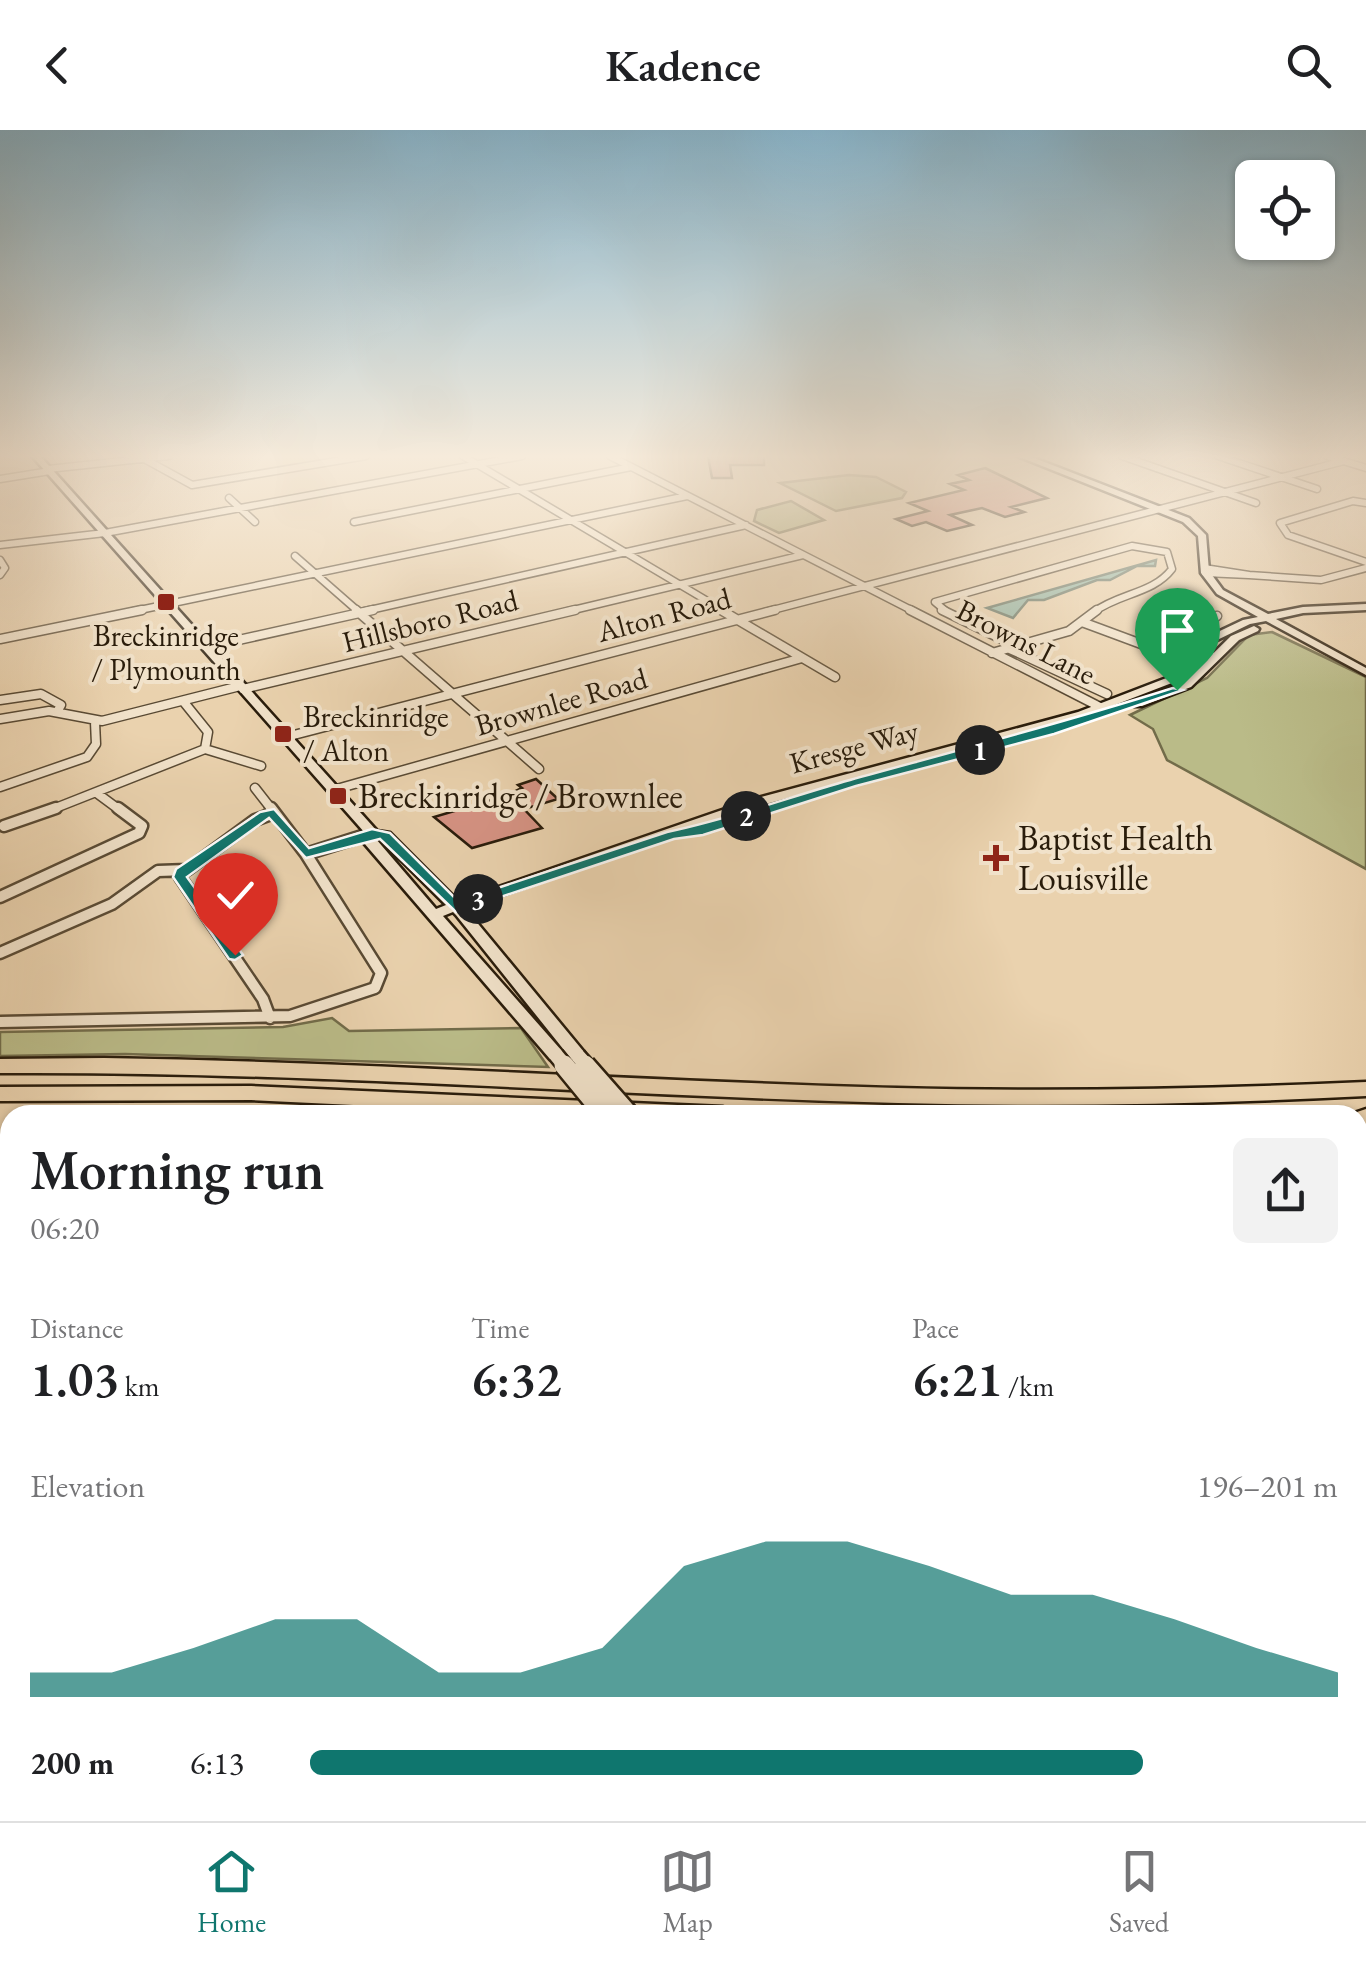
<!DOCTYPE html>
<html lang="en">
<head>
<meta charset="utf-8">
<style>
	body { margin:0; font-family:"EB Garamond",serif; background:#f2f2f2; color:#202124; height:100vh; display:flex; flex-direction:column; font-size:38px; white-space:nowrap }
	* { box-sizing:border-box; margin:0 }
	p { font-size:32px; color:#757577 }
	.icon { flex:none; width:55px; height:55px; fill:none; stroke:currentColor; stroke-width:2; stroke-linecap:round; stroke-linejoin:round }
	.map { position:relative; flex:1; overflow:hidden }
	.side { position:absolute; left:0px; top:975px; width:1368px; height:718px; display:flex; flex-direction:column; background:#fff; border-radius:30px 30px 0 0; box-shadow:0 2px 8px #0004 }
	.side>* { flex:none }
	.controls { position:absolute; left:1235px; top:30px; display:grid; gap:20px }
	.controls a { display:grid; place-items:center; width:100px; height:100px; border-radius:15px; background:#fff; box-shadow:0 2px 8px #0004; font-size:50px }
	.pin { position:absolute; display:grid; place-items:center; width:85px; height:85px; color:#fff; margin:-102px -42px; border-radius:50% 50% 50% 0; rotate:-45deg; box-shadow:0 0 10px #0007 }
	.pin .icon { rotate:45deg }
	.km { position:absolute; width:50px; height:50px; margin:-25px; border-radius:50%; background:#222; color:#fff; font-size:28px; line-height:50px; text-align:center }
	.round { display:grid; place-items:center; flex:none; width:105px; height:105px; border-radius:15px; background:#f2f2f2 }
	.overview { display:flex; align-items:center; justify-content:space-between; height:170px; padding:0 30px }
	h1 { font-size:55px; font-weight:600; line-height:75px }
	.metrics { display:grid; grid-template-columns:repeat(3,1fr); gap:15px; height:170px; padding:10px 30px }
	.metrics div { display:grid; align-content:center }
	.metrics b { font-size:50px; font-weight:600 }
	.metrics small { font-size:28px; font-weight:400 }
	.metrics p { font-size:28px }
	.chart { height:280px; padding:20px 30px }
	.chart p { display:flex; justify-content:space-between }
	.chart svg { width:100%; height:180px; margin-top:10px; fill:#0f766e; opacity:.7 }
	ul { padding:0 30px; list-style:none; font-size:32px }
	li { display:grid; grid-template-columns:160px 120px 1fr; align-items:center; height:75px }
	li i { height:25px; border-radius:12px; background:#0f766e }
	header { display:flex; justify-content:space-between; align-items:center; height:130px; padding:0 30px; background:#fff; font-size:45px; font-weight:600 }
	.menu { display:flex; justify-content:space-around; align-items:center; height:140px; border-top:2px solid #e0e0e0; background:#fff; font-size:28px; color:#757577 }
	.menu a { display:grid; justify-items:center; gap:5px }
	.menu .on { color:#0f766e }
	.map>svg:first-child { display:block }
	.green { fill:#babb88; stroke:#726c4a; stroke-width:2.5 }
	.water { fill:#98b8a7; stroke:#6c7a69; stroke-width:2.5 }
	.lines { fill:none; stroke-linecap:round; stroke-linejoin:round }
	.stream { stroke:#6c7a69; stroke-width:5 }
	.building { fill:#d69384; stroke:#291c0b; stroke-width:2.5 }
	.street-far4-casing { stroke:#594a34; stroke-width:9 }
	.street-far3-casing { stroke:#594a34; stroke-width:11 }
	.street-far2-casing { stroke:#594a34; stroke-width:15 }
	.street-far1-casing { stroke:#594a34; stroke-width:18 }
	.street-casing { stroke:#594a34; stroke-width:21 }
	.secondary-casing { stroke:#291c0b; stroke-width:5 }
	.highway-casing { stroke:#291c0b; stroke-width:5 }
	.street-far4 { stroke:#f1e2ca; stroke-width:6 }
	.street-far3 { stroke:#f1e2ca; stroke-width:8 }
	.street-far2 { stroke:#f1e2ca; stroke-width:10 }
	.street-far1 { stroke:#f1e2ca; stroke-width:12 }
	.street { stroke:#f1e2ca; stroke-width:16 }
	.secondary { fill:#f1e2ca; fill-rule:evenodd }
	.highway { fill:#ead2ae; fill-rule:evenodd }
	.secondary-bridge-far1-casing { stroke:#291c0b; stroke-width:19; stroke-linecap:butt }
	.secondary-bridge-casing { stroke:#291c0b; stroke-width:24; stroke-linecap:butt }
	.secondary-bridge-far1 { stroke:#f1e2ca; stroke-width:14 }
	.secondary-bridge { stroke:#f1e2ca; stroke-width:19 }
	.route { fill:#0f766e; stroke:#fff; stroke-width:2.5 }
	.poi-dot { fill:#8f2418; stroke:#f1e2ca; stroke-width:4 }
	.labels { text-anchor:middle; stroke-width:8; stroke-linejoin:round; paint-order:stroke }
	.far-street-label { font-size:30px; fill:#291c0b; stroke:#f1e2ca }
	.far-poi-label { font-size:30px; fill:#291c0b; stroke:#f1e2ca }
	.poi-label { font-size:35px; fill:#291c0b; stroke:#f1e2ca; text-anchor:start }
</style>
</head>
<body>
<header><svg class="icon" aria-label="back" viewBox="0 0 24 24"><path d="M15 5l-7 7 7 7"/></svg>Kadence<svg class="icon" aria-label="search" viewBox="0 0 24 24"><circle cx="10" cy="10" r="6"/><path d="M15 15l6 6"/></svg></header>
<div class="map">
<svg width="1366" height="1691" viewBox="0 0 1366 1691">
	<rect width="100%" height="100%" fill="#ead2ae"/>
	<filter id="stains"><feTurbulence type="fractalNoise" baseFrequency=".002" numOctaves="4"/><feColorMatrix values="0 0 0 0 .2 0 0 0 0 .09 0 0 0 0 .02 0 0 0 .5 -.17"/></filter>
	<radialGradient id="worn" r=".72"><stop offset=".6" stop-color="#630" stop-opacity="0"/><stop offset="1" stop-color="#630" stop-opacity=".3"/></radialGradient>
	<path class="green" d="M849 345 876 347 906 362 902 368 836 381 780 353Z
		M791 371 824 390 779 403 754 391 757 380Z
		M1272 502 1366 547V739L1167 630 1153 599 1130 585 1207 548 1249 505Z
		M332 888 349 901 521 898 548 937 125 924 0 926V902L283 897Z
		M10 1200V1326L0 1333V1203Z"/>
	<path class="water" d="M1156 430 1155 436H1137L1110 450H1097L1044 470H1028L1013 488 987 478Z"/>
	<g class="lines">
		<path class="stream" d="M1358 1166 1366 1163
			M0 1266 10 1261"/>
	</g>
	<path class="building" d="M708 326H764V335H730L732 348H712Z
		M985 338 1047 368 1011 377 1024 382 1005 387 982 378 950 385 972 395 947 401 926 392 912 396 896 389 928 381 909 373 964 360 950 354 969 350 958 345Z
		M536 649 558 669 524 679 542 698 472 718 434 687 505 666 522 658 518 655Z
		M10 1437V1656L0 1659V1440Z"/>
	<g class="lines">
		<g class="street-far4-casing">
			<path id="street-far4" d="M139 326 192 355 366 326
				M463 326 726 482
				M610 326 915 482
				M1122 326 1256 373
				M1218 326 1317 359
				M1327 326 1366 338
				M48 339 169 326
				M0 349 50 341
				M229 368 255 392
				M1366 373 1353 371 1280 393 1288 405 1366 432
				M354 392 631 337
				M0 415 105 403 522 326
				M295 426 359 482
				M0 430 5 438 0 445
				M1204 438 1249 445 1205 443
				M1249 445 1321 450 1366 438
				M130 482 687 366
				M361 482 746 395
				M565 482 803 425
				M765 482 1344 331
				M947 482 935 472 1132 416 1167 422 1172 439C1153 464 1119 463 1094 482"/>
		</g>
		<g class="street-far3-casing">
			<path id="street-far3" d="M356 480 539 639
				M721 480 835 547
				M910 480 1100 577
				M942 480 1016 516
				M1082 492 1144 515 1214 527
				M0 509 142 480
				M207 517 373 480
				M1010 519 1107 564
				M1172 519 1217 486
				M992 523 1069 501 1097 480
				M243 559 575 480
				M0 570 41 564 61 575 57 582
				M183 571 208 602 205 619 261 636
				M0 589 49 581 102 591 240 556
				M286 607 775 480
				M0 657 87 627 96 614 95 592
				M255 658 273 681
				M333 660 802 528
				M98 664 121 681
				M48 681 205 619"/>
		</g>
		<g class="street-far2-casing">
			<path id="street-far2" d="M4 696 56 678
				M306 724 372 703
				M182 742 180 747 263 869 270 888
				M0 767 139 703 142 696 118 678
				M0 823 112 774 158 741 187 740 255 690 274 683
				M0 892 290 886 375 858 381 843 306 724 271 678"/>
		</g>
		<g class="street-far1-casing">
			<path id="street-far1" d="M1358 1033H1366"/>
		</g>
		<g class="street-casing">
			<path id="street" d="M645 1682 650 1691"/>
		</g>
		<g class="secondary-casing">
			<path id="secondary" d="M32 326H40L377 701 390 703 458 771 754 669 1078 582 1169 547 1188 533 1205 508 1243 490 1258 487 1217 464 1201 443 1198 406 1183 392 1017 326H1029L1189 388 1206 405 1209 441 1223 460 1268 484 1303 477 1366 474V480L1303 483 1276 489 1366 538V545L1266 491 1250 494 1213 512 1196 537 1177 551 1086 586 762 675 465 778 584 922 586 926 578 931 572 930 456 785 453 782 443 786 562 921 564 925 562 929H550L364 713 362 710 365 703ZM376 709 381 710 446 775 436 779Z
				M1254 496 1259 499 1258 501 1239 510 1191 557 1142 576H1134L1132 574 1183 553 1231 506Z
				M1189 1682H1219L1223 1691H1192Z
				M1241 1682H1271L1275 1691H1244Z"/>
		</g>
		<g class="highway-casing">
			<path id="highway" d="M104 928C369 932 633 951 897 958 1054 962 1210 959 1366 952V966C1210 974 1054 977 898 973 598 965 300 941 0 943V929Z
				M251 956 723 977 731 980 734 985H560L251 970 0 971V957Z
				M1366 979V995L1358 996V985H1348Z"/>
		</g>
		<use href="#street-far4" class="street-far4"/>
		<use href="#street-far3" class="street-far3"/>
		<use href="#street-far2" class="street-far2"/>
		<use href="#street-far1" class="street-far1"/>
		<use href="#street" class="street"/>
		<use href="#secondary" class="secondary"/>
		<use href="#highway" class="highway"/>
		<g class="secondary-bridge-far1-casing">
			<path id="secondary-bridge-far1" d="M556 925 566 937
				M578 926 588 937"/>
		</g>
		<g class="secondary-bridge-casing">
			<path id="secondary-bridge" d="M564 935 605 985
				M585 935 629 985"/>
		</g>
		<use href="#secondary-bridge-far1" class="secondary-bridge-far1"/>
		<use href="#secondary-bridge" class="secondary-bridge"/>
	</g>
	<linearGradient id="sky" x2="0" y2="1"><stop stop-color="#88b6ce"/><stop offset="0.58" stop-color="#f6ebdb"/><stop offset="1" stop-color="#f6ebdb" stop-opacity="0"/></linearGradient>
	<rect width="1366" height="563" fill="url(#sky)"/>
	<path class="route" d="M1173 558 1183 560 1054 604 856 656 703 705 674 709 456 782 380 709 306 728 269 688 187 747 243 825 235 830 229 829 173 747 176 739 260 682 274 679 309 718 372 699 390 703 458 771 667 702C730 689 789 667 850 650 959 620 1066 592 1173 558Z"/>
	<g class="poi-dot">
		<rect x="156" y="462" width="20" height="20" rx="5"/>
		<rect x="273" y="594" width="20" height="20" rx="5"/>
		<rect x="328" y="656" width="20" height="20" rx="5"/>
		<path d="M991 713h10v10h10v10h-10v10h-10v-10h-10v-10h10z"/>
	</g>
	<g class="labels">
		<g class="far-street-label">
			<text transform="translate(664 485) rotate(-15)" y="10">Alton Road</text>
			<text transform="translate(430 491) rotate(-14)" y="10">Hillsboro Road</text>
			<text transform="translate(1026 512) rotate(27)" y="10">Browns Lane</text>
			<text transform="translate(561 572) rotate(-16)" y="10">Brownlee Road</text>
			<text transform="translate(854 617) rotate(-15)" y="10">Kresge Way</text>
		</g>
		<g class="far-poi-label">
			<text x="166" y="516">Breckinridge<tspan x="166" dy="34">/ Plymounth</tspan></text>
			<text x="303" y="597" text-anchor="start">Breckinridge<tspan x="303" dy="34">/ Alton</tspan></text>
		</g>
		<g class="poi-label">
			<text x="358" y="678">Breckinridge / Brownlee</text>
			<text x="1018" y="720">Baptist Health<tspan x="1018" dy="40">Louisville</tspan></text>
		</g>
	</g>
	<rect width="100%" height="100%" filter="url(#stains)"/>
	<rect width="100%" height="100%" fill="url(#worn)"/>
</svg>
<div class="controls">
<a><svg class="icon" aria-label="locate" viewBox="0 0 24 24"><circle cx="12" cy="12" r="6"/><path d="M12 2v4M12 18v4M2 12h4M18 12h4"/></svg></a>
</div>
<div class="pin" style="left:1177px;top:560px;background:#1e9e55"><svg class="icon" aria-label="arrive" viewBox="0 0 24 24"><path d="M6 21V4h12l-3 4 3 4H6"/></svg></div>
<div class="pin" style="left:235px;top:825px;background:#d93025"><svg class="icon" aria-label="check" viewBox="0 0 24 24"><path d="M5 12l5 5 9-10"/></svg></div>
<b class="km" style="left:980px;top:620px">1</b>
<b class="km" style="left:746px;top:686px">2</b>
<b class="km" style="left:478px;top:769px">3</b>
<section class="side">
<div class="overview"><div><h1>Morning run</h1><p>06:20</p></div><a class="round"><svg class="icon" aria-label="share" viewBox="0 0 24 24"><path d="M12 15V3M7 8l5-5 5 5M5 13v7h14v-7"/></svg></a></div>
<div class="metrics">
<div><p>Distance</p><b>1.03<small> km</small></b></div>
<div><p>Time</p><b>6:32</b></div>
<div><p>Pace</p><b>6:21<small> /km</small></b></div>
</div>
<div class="chart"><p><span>Elevation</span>196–201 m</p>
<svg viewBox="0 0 160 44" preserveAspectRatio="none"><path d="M0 44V38L10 38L20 32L30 25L40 25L50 38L60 38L70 32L80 12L90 6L100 6L110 12L120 19L130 19L140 25L150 32L160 38V44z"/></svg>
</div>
<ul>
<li><b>200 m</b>6:13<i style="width:81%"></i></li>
</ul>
</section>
</div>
<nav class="menu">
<a class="on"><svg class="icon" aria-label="home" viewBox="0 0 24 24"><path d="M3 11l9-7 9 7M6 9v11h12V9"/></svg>Home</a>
<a><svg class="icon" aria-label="map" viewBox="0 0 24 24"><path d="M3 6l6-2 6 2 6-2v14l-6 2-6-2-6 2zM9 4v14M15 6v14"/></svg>Map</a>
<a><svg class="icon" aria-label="saved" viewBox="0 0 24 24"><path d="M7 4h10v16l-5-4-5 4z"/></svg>Saved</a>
</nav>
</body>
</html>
